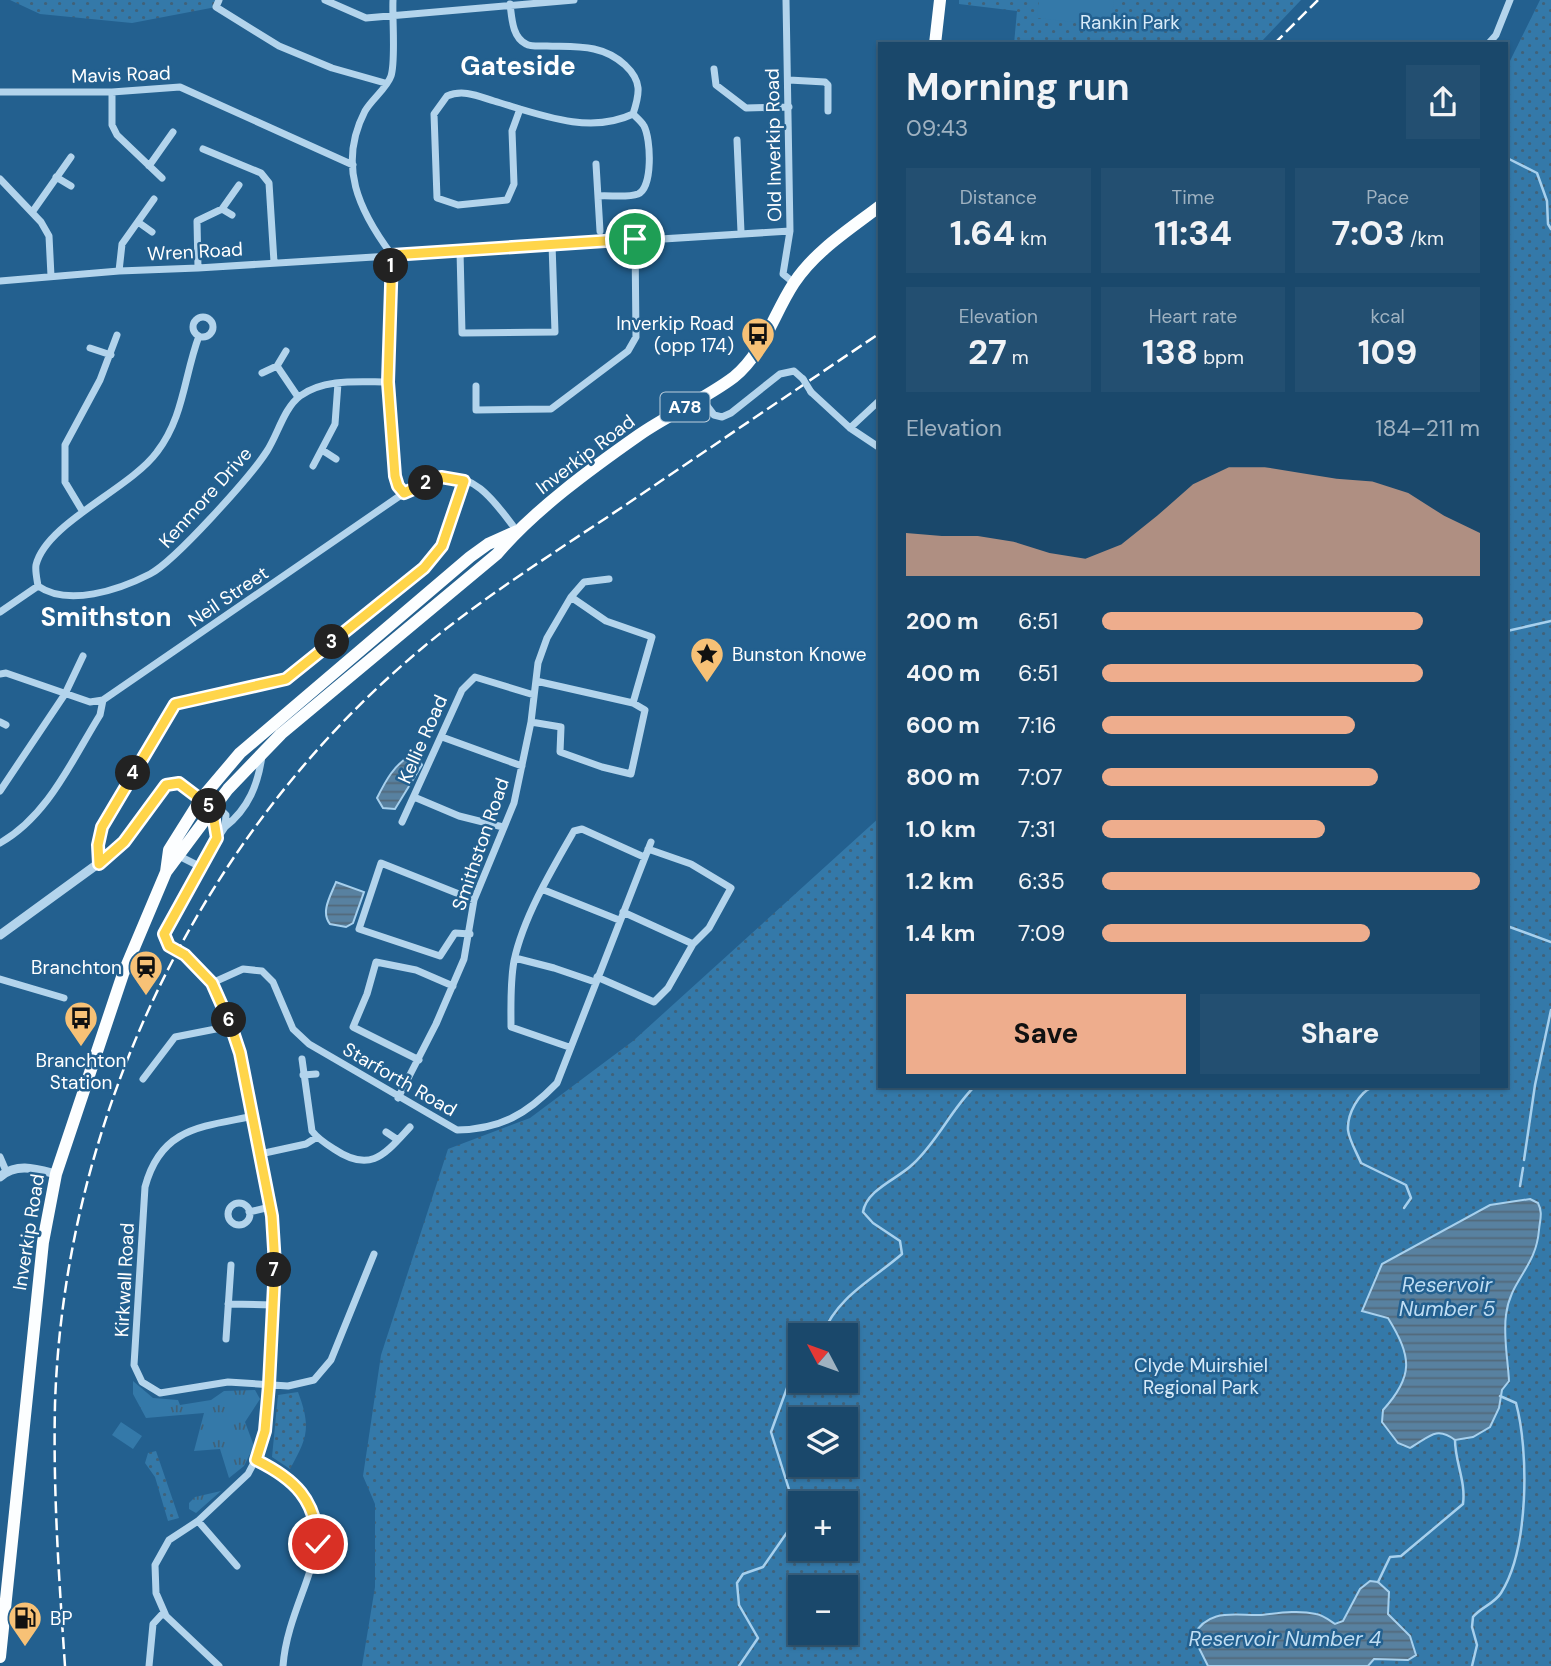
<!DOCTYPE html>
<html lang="en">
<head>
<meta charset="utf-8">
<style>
	body { margin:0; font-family:"DM Sans",sans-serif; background:#234f71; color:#f1f3f6; height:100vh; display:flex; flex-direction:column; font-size:26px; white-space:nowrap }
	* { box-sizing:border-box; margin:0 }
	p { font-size:23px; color:#9fb2c1 }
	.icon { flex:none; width:38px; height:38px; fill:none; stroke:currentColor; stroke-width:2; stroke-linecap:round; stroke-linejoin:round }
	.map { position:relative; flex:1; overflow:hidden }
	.side { position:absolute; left:878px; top:42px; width:630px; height:1046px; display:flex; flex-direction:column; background:#1a486b; border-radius:0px; box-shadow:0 2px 5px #0004,0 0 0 2px #38607e }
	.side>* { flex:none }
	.needle { width:46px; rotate:311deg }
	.buttons { position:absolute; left:788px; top:1323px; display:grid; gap:14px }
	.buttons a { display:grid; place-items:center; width:70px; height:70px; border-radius:0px; background:#1a486b; box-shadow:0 2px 5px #0004,0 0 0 2px #38607e; font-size:35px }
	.pin { position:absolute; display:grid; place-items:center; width:60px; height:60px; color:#fff; margin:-30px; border:4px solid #fff; border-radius:50%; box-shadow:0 2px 7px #0007 }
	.km { position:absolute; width:35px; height:35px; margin:-18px; border-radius:50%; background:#222; color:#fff; font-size:19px; line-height:35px; text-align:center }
	.round { display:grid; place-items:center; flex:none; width:74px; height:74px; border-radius:0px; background:#234f71 }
	.headline { display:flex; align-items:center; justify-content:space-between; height:119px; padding:0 28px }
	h1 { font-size:38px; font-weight:700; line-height:52px }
	.stats { display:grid; grid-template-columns:repeat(3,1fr); gap:10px; height:119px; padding:7px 28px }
	.stats div { display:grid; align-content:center; border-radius:0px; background:#234f71; text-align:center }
	.stats b { font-size:35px; font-weight:700 }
	.stats small { font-size:19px; font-weight:400 }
	.stats p { font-size:19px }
	.chart { height:196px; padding:14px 28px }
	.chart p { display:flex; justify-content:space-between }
	.chart svg { width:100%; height:126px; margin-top:7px; fill:#eead8d; opacity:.7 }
	.primary-button { display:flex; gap:14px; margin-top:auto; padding:14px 28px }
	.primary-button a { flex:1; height:80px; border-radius:0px; background:#eead8d; color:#111; font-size:28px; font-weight:700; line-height:80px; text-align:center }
	.primary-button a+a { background:#234f71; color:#f1f3f6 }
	ul { padding:0 28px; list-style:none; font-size:23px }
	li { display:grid; grid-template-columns:112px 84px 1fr; align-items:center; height:52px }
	li i { height:18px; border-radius:9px; background:#eead8d }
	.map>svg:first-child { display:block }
	.grass { fill:url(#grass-tufts) }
	.park { fill:url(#park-dots); fill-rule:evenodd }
	.pitch { fill:#3479a9 }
	.water { fill:url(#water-rules); stroke:#a7d0ed; stroke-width:2 }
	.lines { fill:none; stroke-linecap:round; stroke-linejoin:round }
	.stream { stroke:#a7d0ed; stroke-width:2.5 }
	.minor { stroke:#b3d4ec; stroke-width:7 }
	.tertiary { stroke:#b3d4ec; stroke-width:9 }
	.trunk { stroke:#fcfeff; stroke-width:12 }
	.rail { stroke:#fff; stroke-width:2.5; stroke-dasharray:12 5; stroke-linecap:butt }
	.minor-bridge { stroke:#b3d4ec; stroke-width:7 }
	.route-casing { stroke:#fff; stroke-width:14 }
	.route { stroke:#ffd54a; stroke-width:9 }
	.labels { text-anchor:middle; stroke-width:5; stroke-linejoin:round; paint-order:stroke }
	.shield { fill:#23608f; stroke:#bdcfdd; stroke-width:2 }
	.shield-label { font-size:18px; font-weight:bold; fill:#fff }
	.park-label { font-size:19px; fill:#d8ebf9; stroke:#23608f }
	.street-label { font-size:19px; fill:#fff; stroke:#23608f }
	.poi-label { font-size:19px; fill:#fff; stroke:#23608f; text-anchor:end }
	.water-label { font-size:21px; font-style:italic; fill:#bfddf3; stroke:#23608f }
	.district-label { font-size:26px; font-weight:bold; fill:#fff; stroke:#23608f }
</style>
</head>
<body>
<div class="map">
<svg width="1551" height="1666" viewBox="0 0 1551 1666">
	<defs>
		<pattern id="grass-tufts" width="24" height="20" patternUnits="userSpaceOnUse" patternTransform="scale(1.75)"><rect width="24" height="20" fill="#3479a9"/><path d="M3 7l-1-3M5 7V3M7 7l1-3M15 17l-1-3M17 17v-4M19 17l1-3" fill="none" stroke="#40627a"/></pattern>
		<pattern id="park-dots" width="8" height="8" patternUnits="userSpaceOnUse" patternTransform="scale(1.75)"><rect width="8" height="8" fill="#3479a9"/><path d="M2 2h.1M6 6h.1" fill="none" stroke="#40627a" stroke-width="1.8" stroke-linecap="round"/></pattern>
		<pattern id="water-rules" width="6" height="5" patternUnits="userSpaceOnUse" patternTransform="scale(1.75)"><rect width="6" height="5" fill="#5881a0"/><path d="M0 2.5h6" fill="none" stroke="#53697a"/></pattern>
	</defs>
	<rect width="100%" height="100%" fill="#23608f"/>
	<path class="grass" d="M133 1381 153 1398 178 1400 180 1405 211 1400 224 1391 255 1390 260 1399 245 1422 254 1446 244 1466 229 1478 220 1449 194 1451 204 1413 146 1418 133 1394Z
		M221 1491 196 1513 189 1509V1503L195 1497Z"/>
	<path class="park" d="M10 0H219L216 7 132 23 40 14Z
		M959 0H1301L1259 44H1014L1017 11 959 4Z
		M1540 0H1551V1666H362L375 1587V1504L363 1476 381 1355 448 1149 530 1118 633 1041 880 817V1087H1507V67ZM800 1335H845V1381H800ZM800 1419H845V1465H800ZM800 1503H845V1549H800ZM800 1587H845V1633H800Z
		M298 1392C311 1427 308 1437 290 1469L272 1457 278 1395Z
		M156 1451 179 1518 168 1521 155 1477 145 1463 148 1453Z"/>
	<path class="pitch" d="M1039 0H1114L1111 26 1037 18Z
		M121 1422 142 1436 133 1449 112 1435Z"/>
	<path class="water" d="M411 755 419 759 422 765 395 809 383 808 377 798C386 780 394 765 411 755Z
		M336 882 364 892 353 923 346 927 330 924C320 912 331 895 336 882Z
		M1530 1199 1538 1203C1543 1213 1540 1219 1539 1230 1536 1268 1510 1280 1506 1315 1503 1336 1508 1360 1509 1381L1502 1390 1499 1408 1490 1427 1473 1437 1455 1440C1436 1425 1428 1438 1410 1448L1398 1443 1382 1422 1383 1410C1414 1376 1412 1357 1388 1318L1362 1311 1382 1264 1490 1205Z
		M1370 1581 1378 1582 1389 1592 1388 1614 1410 1636 1416 1655 1408 1660 1374 1659 1368 1666H1208L1193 1636C1209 1607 1236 1616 1261 1615 1279 1613 1298 1610 1316 1614 1323 1615 1329 1620 1335 1624L1343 1621 1360 1589Z"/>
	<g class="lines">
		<path class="stream" d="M1507 158 1537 173 1547 201 1548 224 1551 229
			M1507 631 1551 621
			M1507 926 1551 942
			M1373 1087C1359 1092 1347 1114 1348 1130 1349 1140 1357 1153 1361 1163L1406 1185 1411 1198 1404 1208
			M1524 1160 1535 1085 1551 1010
			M1520 1186 1523 1168
			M822 1335C838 1296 872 1280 902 1254L900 1241 873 1223 863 1212C867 1189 898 1179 913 1164 937 1142 951 1110 974 1087
			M1378 1582 1390 1557 1401 1556 1463 1504C1466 1481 1455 1462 1455 1440
			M739 1666 758 1638 739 1605 737 1583 743 1574 763 1567 788 1531 794 1517 792 1499 771 1432 791 1377 800 1367
			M1472 1666 1477 1645 1472 1627 1473 1617C1481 1607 1494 1604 1501 1593 1529 1549 1529 1451 1516 1403L1500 1396"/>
		<path class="minor" d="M219 0 216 7 279 46 332 68 385 83
			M325 0 366 18 574 0
			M786 0 790 231 783 274 794 283
			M510 4C512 18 512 37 526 44 531 47 541 46 547 46 577 47 602 44 625 65 642 81 640 93 633 114 589 135 538 114 494 101 478 96 463 89 447 96L434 114 437 198 458 205 507 200 514 184 512 131 520 109
			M1488 44 1496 35 1510 0
			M714 69 716 85 746 108 789 107
			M789 80 825 82 828 85V111
			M0 92H112L180 87 353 165
			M112 92V125L117 135 162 178
			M737 140 741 232
			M203 149 261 173 269 183 274 262
			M596 164 600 231
			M149 166 173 132
			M56 177 71 186
			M0 179 41 222 49 236 51 276
			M598 196C610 195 627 198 638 194 653 188 651 139 644 126 642 122 636 117 633 114
			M222 209 232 215
			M33 211 71 157
			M138 222 152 232
			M460 251 462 333 555 332 552 244
			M392 255C359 211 337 165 365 111 372 99 387 88 391 76 396 61 392 18 393 0
			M392 255 388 382 395 476 398 486 404 493
			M198 268 197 221 222 209 239 185
			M119 271 122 244 154 199
			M0 281 119 271 198 268 790 231
			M193 327a10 10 0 1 1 20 0a10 10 0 1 1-20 0Z
			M199 336C184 376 184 417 157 452 130 489 46 523 36 565 35 571 37 579 38 586 68 607 119 590 150 574 175 561 251 476 267 451 278 434 284 408 300 396 324 378 360 382 388 382
			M90 348 111 355
			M277 366 298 397
			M262 373 277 366 286 351
			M476 386V410L551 409 628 351 636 337 635 239
			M811 392 850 428 880 448
			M701 398 714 415 722 417 731 413 780 374 794 371 803 379
			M850 428 880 400
			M322 450 336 459
			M313 466 335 424 338 383
			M83 512 65 482V445L100 380 117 335
			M0 612 38 586
			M0 674 6 673 90 702 103 700
			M536 681 633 703
			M0 722 6 725
			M531 722 561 727 560 752 602 767 631 774 645 710 633 703 652 637 606 621 571 597
			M442 737 522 766
			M0 791 65 694 83 656
			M414 797 459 816 503 827
			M402 822 462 690 475 677 534 695
			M225 827C249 808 258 784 262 756
			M0 843C48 816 72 760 100 715L103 700 404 493C418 492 426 481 439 478 475 469 499 508 517 531
			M179 856 199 866
			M99 864 98 845 102 827 175 704 286 679 434 558 449 529 464 481
			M544 890 619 920
			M623 912 693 944
			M470 934 455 933 440 956 359 929 381 863 474 900
			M172 948 165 939 166 928 199 866 225 827 226 815 221 810 213 809 217 838
			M185 955 212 983 240 1053 270 1207 274 1241 269 1385 261 1449 248 1474 198 1521 169 1540 155 1565 156 1593 166 1616 219 1666
			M515 958 554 968 595 982
			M597 977 654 1002 668 988 693 944 709 928 731 888 691 864 648 849
			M0 979 64 998
			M212 983 243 969 262 971 273 982 293 1029 309 1044 457 1130C501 1129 527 1114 557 1083L651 842
			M569 1047 511 1027C511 1004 510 983 514 961 523 918 552 869 574 831L582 829 644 857
			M302 1059 312 1131C318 1139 326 1144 334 1149 371 1174 385 1154 410 1127
			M419 1060 353 1027 367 994 376 962 416 970 453 986
			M303 1075 316 1074
			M143 1079 175 1037 231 1026
			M398 1098 436 1024 464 959 474 900 514 803 531 722 538 663 547 638 571 597 584 582 609 579
			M254 1116C202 1127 161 1127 145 1187L134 1365 142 1382 160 1393 228 1382 288 1386 314 1380 331 1360 374 1254
			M386 1132 398 1140
			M260 1154 306 1144 317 1137
			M0 1157 6 1171
			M228 1214a11 11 0 1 1 22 0a11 11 0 1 1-22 0Z
			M249 1212 270 1207
			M228 1304 273 1305
			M226 1339 231 1265
			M256 1460C372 1515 289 1581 283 1666
			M198 1521 237 1566
			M149 1666 153 1624 164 1612"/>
		<path class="tertiary" d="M0 935 110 855 124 842 166 785 179 783 213 809
			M0 1177C16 1162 37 1169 56 1174"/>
		<path class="trunk" d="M935 44 940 0
			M166 872 228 789 281 734 497 554C534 510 592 468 639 435 669 414 705 399 734 377 763 354 774 313 794 283 815 251 850 229 880 206
			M0 1657 43 1242 56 1174 123 974 166 872 169 850 201 799 240 753 470 557 488 544 517 531"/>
		<path class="rail" d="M1274 44 1318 0
			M65 1666C59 1579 53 1491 55 1404 64 1120 198 839 414 655 478 600 551 555 621 508 707 450 794 391 880 333"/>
		<path class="minor-bridge" d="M803 379 811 392
			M172 948 185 955"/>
	</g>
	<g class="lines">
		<g class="route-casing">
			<path id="route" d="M318 1544C316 1500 295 1479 256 1460L265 1431 269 1385 275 1265 272 1216 240 1053 231 1026 212 983 185 955 169 946 164 934 217 838 212 808 179 783 166 785 124 842 99 864 98 845 102 827 175 704 286 679 424 568 442 546 464 481 441 477 404 493 398 486 395 476 388 382 392 255 635 239"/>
		</g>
		<use href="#route" class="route"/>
	</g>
	<defs>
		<g id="bus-pin" transform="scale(1.75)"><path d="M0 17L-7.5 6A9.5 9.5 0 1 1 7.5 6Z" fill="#f7c176" stroke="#23608f"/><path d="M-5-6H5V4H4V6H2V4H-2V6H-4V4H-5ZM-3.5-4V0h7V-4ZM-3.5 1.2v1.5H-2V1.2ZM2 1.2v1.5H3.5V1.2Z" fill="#111"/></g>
		<g id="sight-pin" transform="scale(1.75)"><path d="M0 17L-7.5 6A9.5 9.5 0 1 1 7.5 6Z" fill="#f7c176" stroke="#23608f"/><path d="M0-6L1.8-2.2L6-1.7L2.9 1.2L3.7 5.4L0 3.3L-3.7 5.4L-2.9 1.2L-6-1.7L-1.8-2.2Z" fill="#111"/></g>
		<g id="station-pin" transform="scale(1.75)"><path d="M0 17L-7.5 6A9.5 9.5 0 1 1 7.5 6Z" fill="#f7c176" stroke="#23608f"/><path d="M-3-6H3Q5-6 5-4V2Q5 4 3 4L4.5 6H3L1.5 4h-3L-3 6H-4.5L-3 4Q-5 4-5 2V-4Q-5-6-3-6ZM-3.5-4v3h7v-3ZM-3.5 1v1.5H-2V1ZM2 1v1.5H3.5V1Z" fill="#111"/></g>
		<g id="fuel-pin" transform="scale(1.75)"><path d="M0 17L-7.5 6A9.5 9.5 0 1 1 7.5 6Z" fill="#f7c176" stroke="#23608f"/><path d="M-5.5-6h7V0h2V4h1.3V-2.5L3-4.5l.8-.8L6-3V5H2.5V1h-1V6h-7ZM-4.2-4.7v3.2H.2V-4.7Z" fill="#111"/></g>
	</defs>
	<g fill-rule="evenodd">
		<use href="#bus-pin" x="758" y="334"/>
		<use href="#sight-pin" x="707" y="654"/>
		<use href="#station-pin" x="146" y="967"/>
		<use href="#bus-pin" x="81" y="1018"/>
		<use href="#fuel-pin" x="25" y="1618"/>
	</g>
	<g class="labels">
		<rect class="shield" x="660.5" y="392.5" width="49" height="29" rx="5"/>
		<g class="shield-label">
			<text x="685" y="413">A78</text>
		</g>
		<g class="park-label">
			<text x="1130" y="29">Rankin Park</text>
			<text x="1201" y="1372">Clyde Muirshiel<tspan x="1201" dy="22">Regional Park</tspan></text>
		</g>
		<g class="street-label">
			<text transform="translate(121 74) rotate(-2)" y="7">Mavis Road</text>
			<text transform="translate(773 145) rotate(-91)" y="7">Old Inverkip Road</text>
			<text transform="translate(195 251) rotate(-3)" y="7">Wren Road</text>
			<text transform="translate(585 454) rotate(-37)" y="7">Inverkip Road</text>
			<text transform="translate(205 497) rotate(-48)" y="7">Kenmore Drive</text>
			<text transform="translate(228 596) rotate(-34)" y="7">Neil Street</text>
			<text transform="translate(422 739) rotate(-66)" y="7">Kellie Road</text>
			<text transform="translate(480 844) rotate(-71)" y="7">Smithston Road</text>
			<text transform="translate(400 1079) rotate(30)" y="7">Starforth Road</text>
			<text transform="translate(28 1232) rotate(-81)" y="7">Inverkip Road</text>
			<text transform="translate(124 1280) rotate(-87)" y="7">Kirkwall Road</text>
		</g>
		<g class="poi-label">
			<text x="734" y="330">Inverkip Road<tspan x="734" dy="22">(opp 174)</tspan></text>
			<text x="732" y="661" text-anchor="start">Bunston Knowe</text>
			<text x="122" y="974">Branchton</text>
			<text x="81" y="1067" text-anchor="middle">Branchton<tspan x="81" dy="22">Station</tspan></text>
			<text x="50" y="1625" text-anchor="start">BP</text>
		</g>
		<g class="water-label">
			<text x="1447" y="1292">Reservoir<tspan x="1447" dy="24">Number 5</tspan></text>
			<text x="1285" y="1646">Reservoir Number 4</text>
		</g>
		<g class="district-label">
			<text x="518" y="75">Gateside</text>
			<text x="106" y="626">Smithston</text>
		</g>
	</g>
</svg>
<div class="buttons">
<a><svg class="needle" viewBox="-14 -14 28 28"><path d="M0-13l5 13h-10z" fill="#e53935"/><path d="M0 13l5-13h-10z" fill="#9fb2c1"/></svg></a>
<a><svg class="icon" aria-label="layers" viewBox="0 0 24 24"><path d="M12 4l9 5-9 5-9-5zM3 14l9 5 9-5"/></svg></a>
<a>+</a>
<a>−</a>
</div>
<div class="pin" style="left:635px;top:239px;background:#1e9e55"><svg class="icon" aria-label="arrive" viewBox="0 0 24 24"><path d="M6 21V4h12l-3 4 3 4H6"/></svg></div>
<div class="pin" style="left:318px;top:1544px;background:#d93025"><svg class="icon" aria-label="check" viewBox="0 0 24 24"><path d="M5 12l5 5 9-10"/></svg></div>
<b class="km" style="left:391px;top:266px">1</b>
<b class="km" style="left:426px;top:483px">2</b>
<b class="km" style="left:332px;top:642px">3</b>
<b class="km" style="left:133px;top:773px">4</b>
<b class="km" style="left:209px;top:806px">5</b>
<b class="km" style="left:229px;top:1020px">6</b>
<b class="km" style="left:274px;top:1270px">7</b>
<section class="side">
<div class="headline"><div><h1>Morning run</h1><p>09:43</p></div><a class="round"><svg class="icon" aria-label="share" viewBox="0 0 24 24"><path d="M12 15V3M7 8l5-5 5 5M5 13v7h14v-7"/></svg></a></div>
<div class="stats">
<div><p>Distance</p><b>1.64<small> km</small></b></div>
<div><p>Time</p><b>11:34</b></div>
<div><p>Pace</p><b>7:03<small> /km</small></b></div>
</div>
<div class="stats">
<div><p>Elevation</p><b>27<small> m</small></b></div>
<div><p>Heart rate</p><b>138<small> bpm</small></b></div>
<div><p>kcal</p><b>109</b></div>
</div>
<div class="chart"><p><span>Elevation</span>184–211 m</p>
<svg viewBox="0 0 160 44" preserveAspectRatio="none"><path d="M0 44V29L10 30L20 30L30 32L40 36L50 38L60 33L70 23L80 12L90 6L100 6L110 8L120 10L130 11L140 15L150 23L160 29V44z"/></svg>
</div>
<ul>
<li><b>200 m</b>6:51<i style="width:85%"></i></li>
<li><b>400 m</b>6:51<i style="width:85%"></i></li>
<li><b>600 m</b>7:16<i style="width:67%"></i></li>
<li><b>800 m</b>7:07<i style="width:73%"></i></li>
<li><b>1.0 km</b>7:31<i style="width:59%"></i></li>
<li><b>1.2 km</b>6:35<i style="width:100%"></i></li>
<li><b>1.4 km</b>7:09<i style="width:71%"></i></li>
</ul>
<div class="primary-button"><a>Save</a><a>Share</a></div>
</section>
</div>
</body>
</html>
